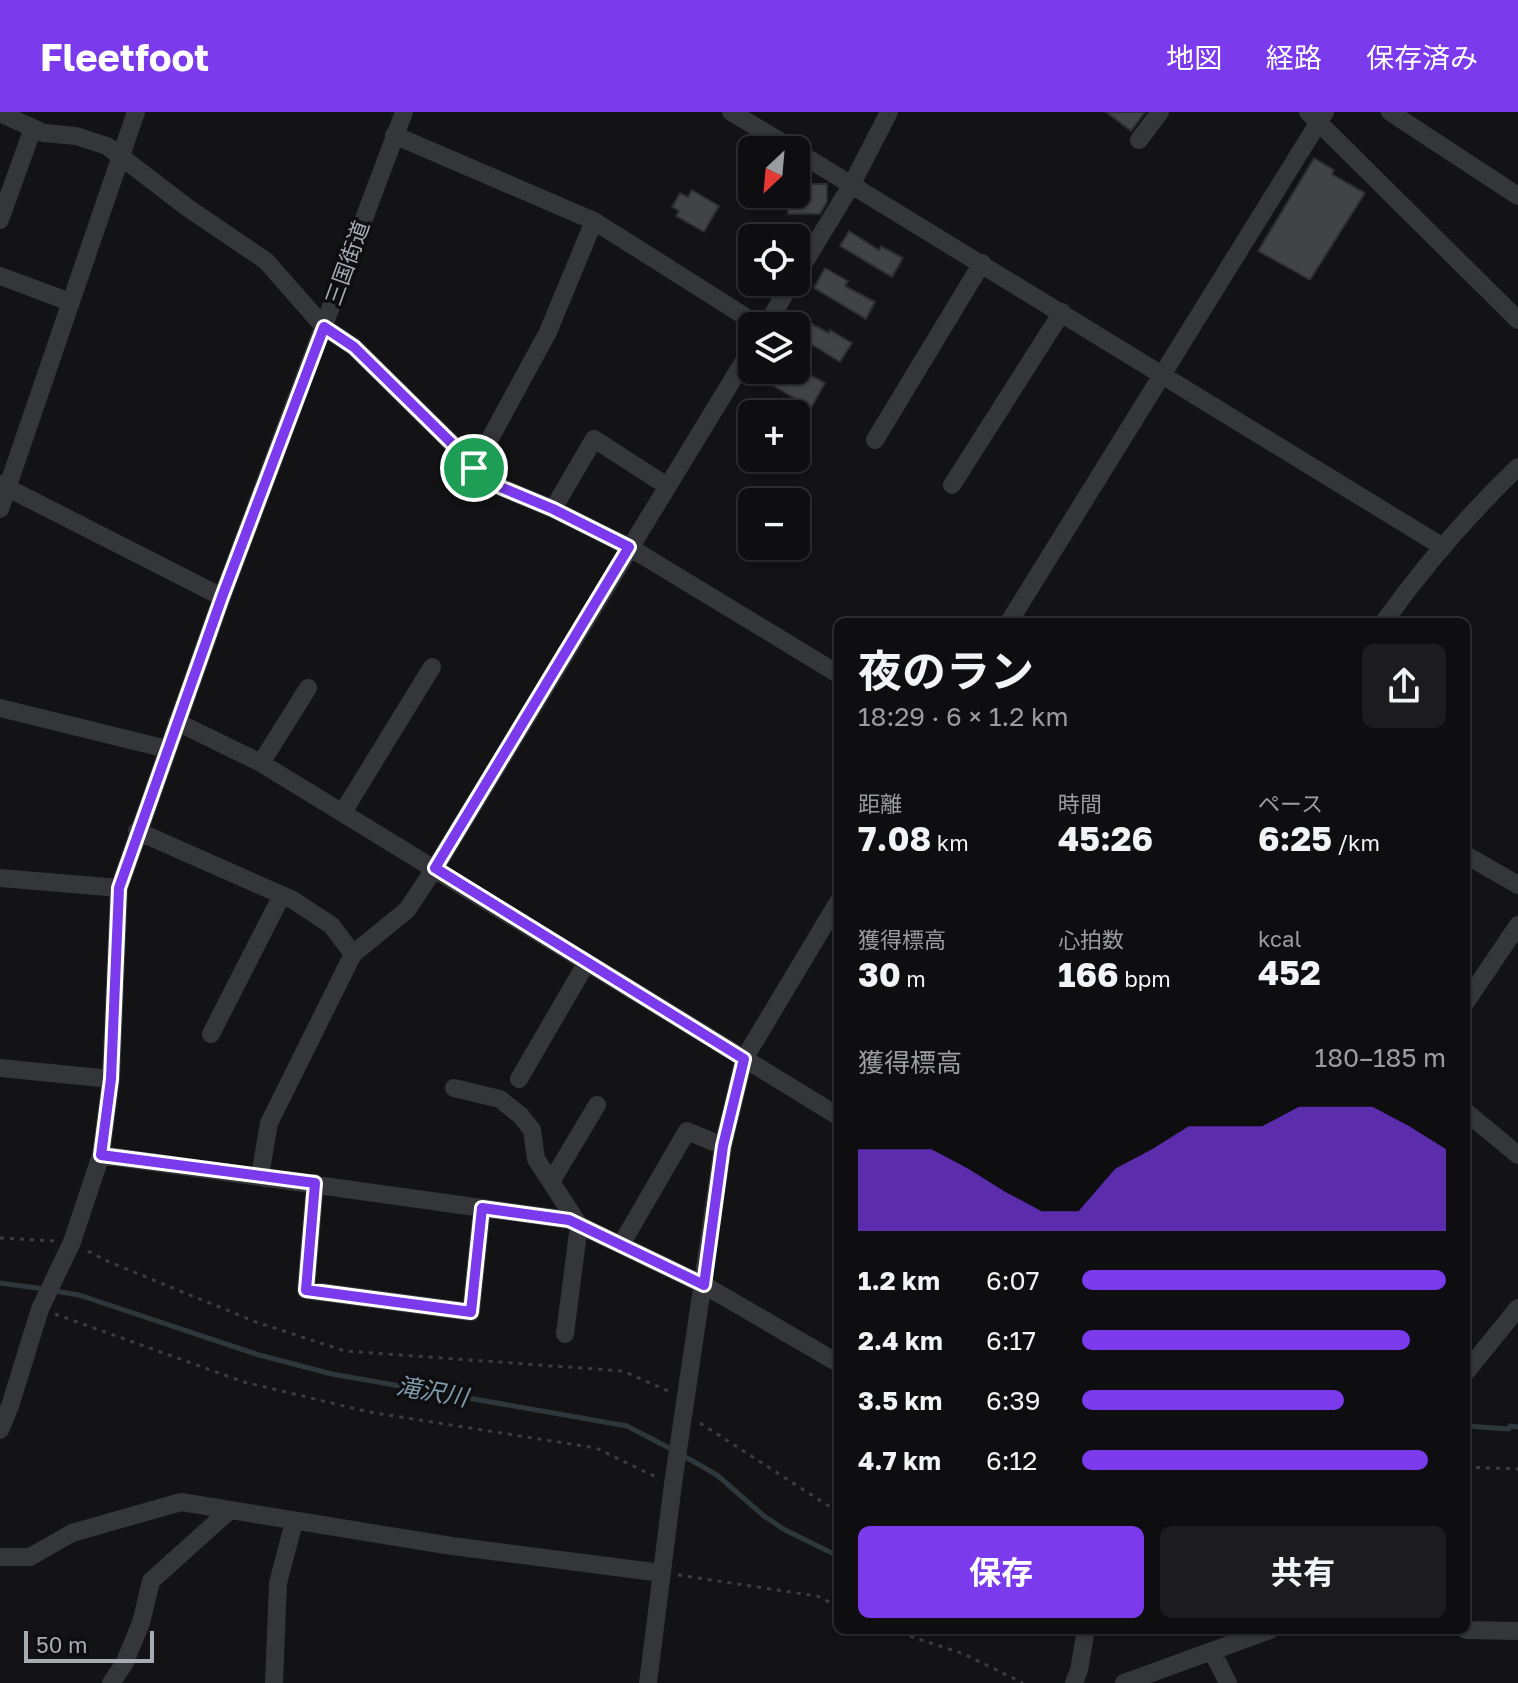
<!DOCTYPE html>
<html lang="ja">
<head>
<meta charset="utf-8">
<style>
	body { margin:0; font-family:"Golos Text","Noto Sans JP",sans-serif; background:#1c1c1e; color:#f1f3f6; height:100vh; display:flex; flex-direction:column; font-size:30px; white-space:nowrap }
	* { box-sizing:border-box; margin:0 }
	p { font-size:26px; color:#9b9c9f }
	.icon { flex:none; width:44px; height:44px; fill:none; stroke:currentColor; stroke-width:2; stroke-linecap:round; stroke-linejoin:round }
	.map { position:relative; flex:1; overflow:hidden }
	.details { position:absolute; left:834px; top:506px; width:636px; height:1016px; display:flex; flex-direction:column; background:#0e0e10; border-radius:12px; box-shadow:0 2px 6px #0004,0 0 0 2px #2e2e30 }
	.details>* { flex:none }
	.needle { width:52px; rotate:206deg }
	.buttons { position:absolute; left:738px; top:24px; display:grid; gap:16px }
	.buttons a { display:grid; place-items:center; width:72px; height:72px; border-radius:12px; background:#0e0e10; box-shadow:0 2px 6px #0004,0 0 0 2px #2e2e30; font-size:40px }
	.scale { position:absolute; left:24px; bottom:20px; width:130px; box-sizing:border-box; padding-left:8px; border:4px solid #a6abb4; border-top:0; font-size:22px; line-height:28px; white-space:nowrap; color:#a6abb4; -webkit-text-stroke:6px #0e0e10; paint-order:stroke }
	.pin { position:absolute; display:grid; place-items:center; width:68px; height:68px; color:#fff; margin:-34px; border:4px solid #fff; border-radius:50%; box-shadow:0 2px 8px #0007 }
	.round { display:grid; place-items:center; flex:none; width:84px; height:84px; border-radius:12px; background:#1c1c1e }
	.overview { display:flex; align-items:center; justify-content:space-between; height:136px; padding:0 24px }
	h1 { font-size:44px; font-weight:700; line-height:60px }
	.figures { display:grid; grid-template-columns:repeat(3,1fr); gap:12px; height:136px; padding:8px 24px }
	.figures div { display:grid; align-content:center }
	.figures b { font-size:34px; font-weight:700 }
	.figures small { font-size:22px; font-weight:400 }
	.figures p { font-size:22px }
	.chart { height:224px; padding:16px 24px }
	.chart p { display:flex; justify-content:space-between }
	.chart svg { width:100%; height:144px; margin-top:8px; fill:#7c3aed; opacity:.7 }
	.primary-button { display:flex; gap:16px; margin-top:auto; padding:16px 24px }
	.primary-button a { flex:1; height:92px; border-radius:12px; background:#7c3aed; color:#fff; font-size:32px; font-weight:700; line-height:92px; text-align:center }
	.primary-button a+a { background:#1c1c1e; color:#f1f3f6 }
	ul { padding:0 24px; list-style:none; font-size:26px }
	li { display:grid; grid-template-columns:128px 96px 1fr; align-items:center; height:60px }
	li i { height:20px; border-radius:10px; background:#7c3aed }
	header { display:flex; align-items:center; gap:48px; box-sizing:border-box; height:112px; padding:0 40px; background:#7c3aed; color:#fff }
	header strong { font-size:38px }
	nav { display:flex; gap:44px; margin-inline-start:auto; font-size:28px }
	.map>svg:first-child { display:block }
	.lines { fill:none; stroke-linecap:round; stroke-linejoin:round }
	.stream { stroke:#2d373c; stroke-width:5 }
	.building { fill:#424347; stroke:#2d2d30; stroke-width:2 }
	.path { stroke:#3b3d40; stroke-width:3; stroke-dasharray:4 6; stroke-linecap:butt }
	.minor { stroke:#343639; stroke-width:18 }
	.route-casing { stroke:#fff; stroke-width:16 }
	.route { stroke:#7c3aed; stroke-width:10 }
	.labels { text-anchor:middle; stroke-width:7; stroke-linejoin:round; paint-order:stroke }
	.street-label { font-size:22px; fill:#a6abb4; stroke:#0e0e10 }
	.water-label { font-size:24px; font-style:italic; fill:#7f9bac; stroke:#0e0e10 }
</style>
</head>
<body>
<header>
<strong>Fleetfoot</strong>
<nav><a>地図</a><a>経路</a><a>保存済み</a></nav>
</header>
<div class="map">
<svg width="1518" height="1571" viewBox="0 0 1518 1571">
	<rect width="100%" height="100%" fill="#131315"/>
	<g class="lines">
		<path class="stream" d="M0 1171 44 1177
			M54 1179 79 1183 259 1243 332 1262 627 1314 673 1338
			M1466 1314 1509 1317 1510 1314 1518 1315
			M682 1343 717 1363 764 1404 785 1418 838 1444"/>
	</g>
	<path class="building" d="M1106 0H1145L1131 19Z
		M1314 46 1334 58 1332 62 1365 81 1310 168 1258 139Z
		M796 72H827V90L820 102H788V82H796Z
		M692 78 719 94 704 120 676 104 679 99 672 95 680 81 688 85Z
		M849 119 879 138 881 134 903 146 892 165 840 134Z
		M825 156 848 169 845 174 875 190 866 207 814 176Z
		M796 204 829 221 830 218 852 231 840 250 811 232 809 235 796 229Z
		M768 258H801L825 271 811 296 762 267Z"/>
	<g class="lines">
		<path class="path" d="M0 1126 55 1129
			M88 1139 107 1149 256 1210 345 1239 623 1259 668 1279
			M55 1202 244 1270 369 1300 596 1336 658 1366
			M700 1311 838 1400
			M1466 1355 1518 1357
			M678 1463 817 1484 838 1494
			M891 1518 964 1542 1023 1571"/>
		<path class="minor" d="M731 0 795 38
			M1308 0 1518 208
			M1390 0 1518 84
			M0 1 44 21 76 24 107 34 188 96 266 149 324 215 354 235 493 372 553 397 629 435 838 562
			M394 23 594 109 760 214
			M1139 28 1160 0
			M796 39 1443 435
			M0 108 33 16
			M0 164 70 190
			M796 164 852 72 889 0
			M766 214 792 170
			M875 328 982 151
			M474 356 548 220 594 109
			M0 372 222 485
			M952 373 1062 200
			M0 397 136 0
			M553 397 594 327 667 374
			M1009 510 1325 0
			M1384 510C1424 454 1469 402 1518 355
			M0 596 167 637
			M177 610 261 651 838 1004
			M261 651 308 576
			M343 700 432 555
			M137 719 293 788 331 813 353 842
			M1466 743 1518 773
			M0 766 119 776
			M1466 890 1518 813
			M211 922 282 783
			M0 956 111 967
			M519 967 587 850
			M454 976 500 987 521 1004 532 1018 536 1047 579 1113 565 1222
			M1466 1000 1518 1043
			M101 1043 569 1108 704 1173 838 1251
			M260 1064 269 1011 353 842 407 798 435 756 752 236
			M551 1070 597 993
			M315 1071 306 1178 471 1200 482 1096
			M622 1131 687 1019 723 1034
			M1466 1260 1518 1196
			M0 1318 10 1294 40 1197 72 1130 101 1043 111 967 119 776 222 485 404 0
			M0 1445H30L72 1421 181 1390 452 1434 662 1461
			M1466 1518 1518 1519
			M1213 1541 1228 1571
			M111 1571 124 1552 141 1511 151 1469 230 1398
			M274 1571 278 1471 294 1410
			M648 1571 673 1372 723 1034 744 947 838 790
			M1074 1571 1079 1558 1086 1518
			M1124 1571 1270 1518"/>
	</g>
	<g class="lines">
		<g class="route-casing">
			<path id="route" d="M324 215 354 235 493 372 553 397 629 435 435 756 744 947 723 1034 704 1173 569 1108 482 1096 471 1200 306 1178 315 1071 101 1043 111 967 119 776 222 485Z"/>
		</g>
		<use href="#route" class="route"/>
	</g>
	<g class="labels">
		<g class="street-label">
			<text transform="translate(347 151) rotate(-70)" y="8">三国街道</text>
		</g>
		<g class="water-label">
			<text transform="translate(432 1280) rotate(10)" y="8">滝沢川</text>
		</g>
	</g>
</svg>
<div class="buttons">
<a><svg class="needle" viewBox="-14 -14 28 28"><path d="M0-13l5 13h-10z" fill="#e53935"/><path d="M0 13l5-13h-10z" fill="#9b9c9f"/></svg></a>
<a><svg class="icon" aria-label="locate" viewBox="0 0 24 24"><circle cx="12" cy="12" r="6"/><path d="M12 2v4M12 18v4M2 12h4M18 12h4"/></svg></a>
<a><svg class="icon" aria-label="layers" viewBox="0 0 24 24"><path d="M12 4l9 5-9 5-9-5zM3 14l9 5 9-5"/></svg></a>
<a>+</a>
<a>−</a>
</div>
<div class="scale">50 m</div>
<div class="pin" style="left:474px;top:356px;background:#1e9e55"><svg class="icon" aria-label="arrive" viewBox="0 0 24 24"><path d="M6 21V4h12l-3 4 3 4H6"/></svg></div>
<section class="details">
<div class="overview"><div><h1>夜のラン</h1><p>18:29 · 6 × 1.2 km</p></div><a class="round"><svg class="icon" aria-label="share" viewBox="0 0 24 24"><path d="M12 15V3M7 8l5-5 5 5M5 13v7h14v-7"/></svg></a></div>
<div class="figures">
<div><p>距離</p><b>7.08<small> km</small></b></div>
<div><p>時間</p><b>45:26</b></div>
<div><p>ペース</p><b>6:25<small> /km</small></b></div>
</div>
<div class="figures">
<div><p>獲得標高</p><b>30<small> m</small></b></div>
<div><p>心拍数</p><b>166<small> bpm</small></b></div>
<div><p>kcal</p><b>452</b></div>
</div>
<div class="chart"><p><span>獲得標高</span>180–185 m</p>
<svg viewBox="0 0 160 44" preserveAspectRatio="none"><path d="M0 44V19L10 19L20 19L30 25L40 32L50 38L60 38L70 25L80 19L90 12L100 12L110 12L120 6L130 6L140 6L150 12L160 19V44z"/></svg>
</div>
<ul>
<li><b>1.2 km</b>6:07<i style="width:100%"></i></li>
<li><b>2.4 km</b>6:17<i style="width:90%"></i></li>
<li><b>3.5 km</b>6:39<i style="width:72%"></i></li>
<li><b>4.7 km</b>6:12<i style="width:95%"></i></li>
</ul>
<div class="primary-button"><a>保存</a><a>共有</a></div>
</section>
</div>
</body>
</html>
